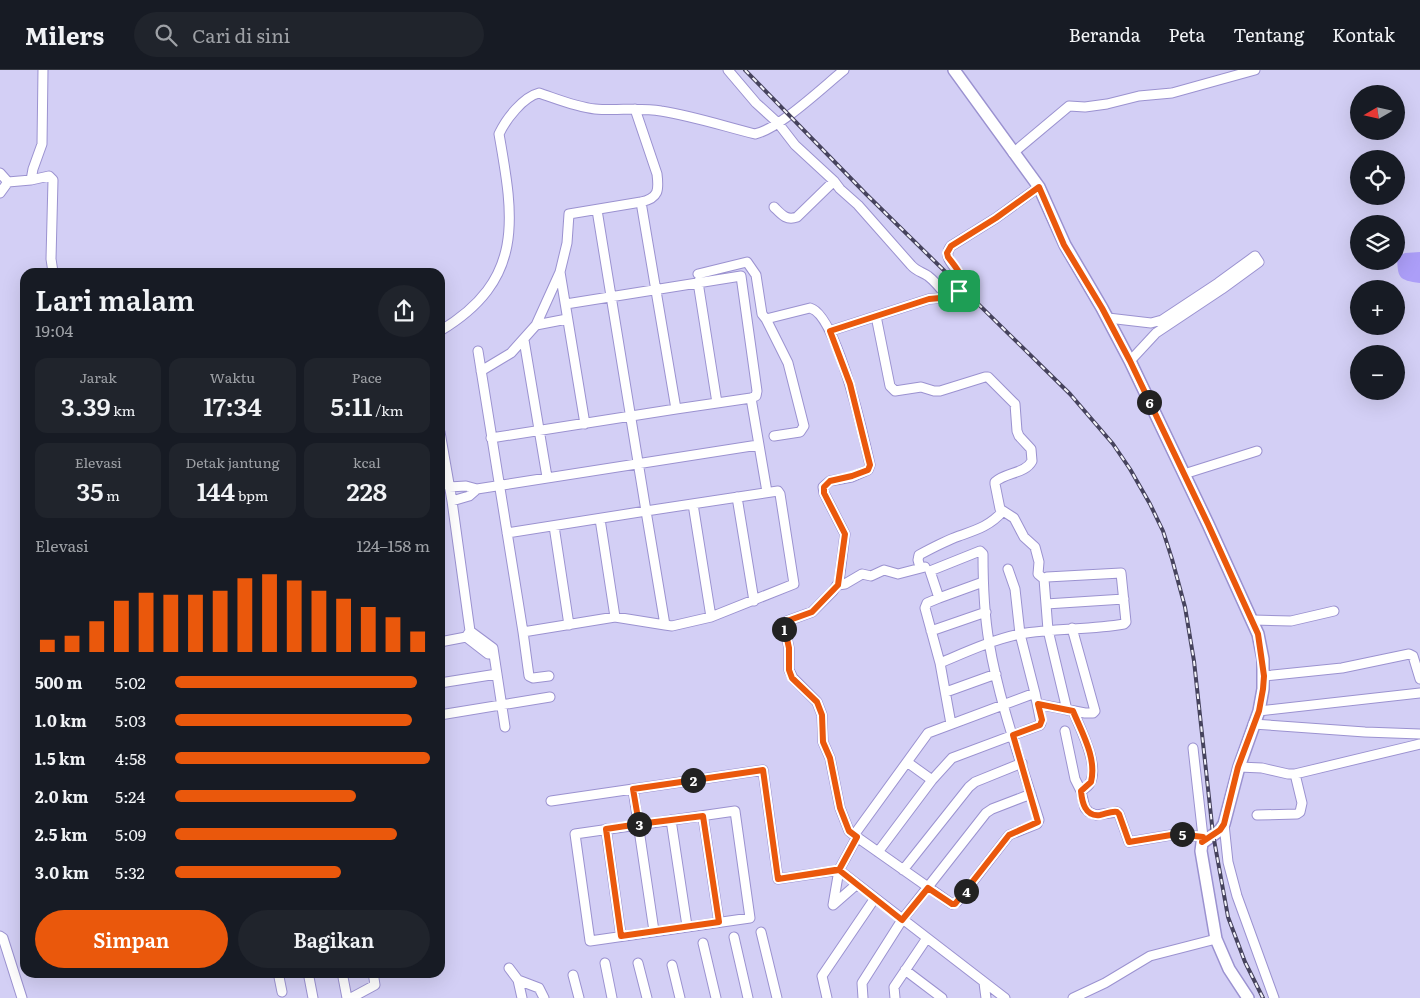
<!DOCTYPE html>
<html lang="id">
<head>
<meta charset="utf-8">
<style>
	body { margin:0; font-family:Literata,serif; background:#20242c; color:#f1f3f6; height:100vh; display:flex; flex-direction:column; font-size:19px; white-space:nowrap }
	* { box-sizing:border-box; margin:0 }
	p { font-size:16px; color:#9ea1a6 }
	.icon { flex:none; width:28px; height:28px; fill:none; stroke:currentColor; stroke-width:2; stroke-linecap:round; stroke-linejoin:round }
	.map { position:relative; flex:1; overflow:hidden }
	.details { position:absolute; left:20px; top:198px; width:425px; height:710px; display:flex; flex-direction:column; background:#171b24; border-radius:15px; box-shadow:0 5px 20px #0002 }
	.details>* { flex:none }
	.needle { width:32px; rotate:261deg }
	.controls { position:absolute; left:1350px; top:15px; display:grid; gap:10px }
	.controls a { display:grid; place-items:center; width:55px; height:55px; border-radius:50%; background:#171b24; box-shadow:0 5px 20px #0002; font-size:25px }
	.pin { position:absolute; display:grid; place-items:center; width:42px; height:42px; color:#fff; margin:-21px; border-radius:10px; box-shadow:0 2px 8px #0006 }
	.km { position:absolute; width:25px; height:25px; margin:-12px; border-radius:50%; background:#222; color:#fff; font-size:14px; line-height:25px; text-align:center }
	.round { display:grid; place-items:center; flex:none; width:52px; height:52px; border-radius:26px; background:#20242c }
	.headline { display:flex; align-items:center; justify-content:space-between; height:85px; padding:0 15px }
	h1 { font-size:28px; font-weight:600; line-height:38px }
	.metrics { display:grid; grid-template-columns:repeat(3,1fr); gap:8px; height:85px; padding:5px 15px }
	.metrics div { display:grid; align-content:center; border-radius:12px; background:#20242c; text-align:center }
	.metrics b { font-size:25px; font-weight:600 }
	.metrics small { font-size:14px; font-weight:400 }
	.metrics p { font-size:14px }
	.chart { height:140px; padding:10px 15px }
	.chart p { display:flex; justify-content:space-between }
	.chart svg { width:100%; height:90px; margin-top:5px; stroke:#ea580c; stroke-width:6 }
	.action { display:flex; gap:10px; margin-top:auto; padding:10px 15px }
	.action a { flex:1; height:58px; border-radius:30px; background:#ea580c; color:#fff; font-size:20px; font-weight:600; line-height:58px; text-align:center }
	.action a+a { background:#20242c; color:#f1f3f6 }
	ul { padding:0 15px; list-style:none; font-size:16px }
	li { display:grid; grid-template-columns:80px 60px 1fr; align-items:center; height:38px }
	li i { height:12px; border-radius:6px; background:#ea580c }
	header { display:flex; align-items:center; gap:30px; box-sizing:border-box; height:70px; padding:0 25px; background:#171b24; border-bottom:1px solid #363941 }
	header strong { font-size:24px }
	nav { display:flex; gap:28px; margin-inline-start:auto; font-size:18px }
	.search { width:350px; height:45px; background:#20242c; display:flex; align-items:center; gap:12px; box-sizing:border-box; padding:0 18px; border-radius:28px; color:#9ea1a6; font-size:19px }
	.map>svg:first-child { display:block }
	.water { fill:#ac9ef8 }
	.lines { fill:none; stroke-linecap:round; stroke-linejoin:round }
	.street-casing { stroke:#9b92d0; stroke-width:11 }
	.secondary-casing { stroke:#9b92d0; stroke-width:14 }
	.street { stroke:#fff; stroke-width:9 }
	.secondary { stroke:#fff; stroke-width:11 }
	.rail-casing { stroke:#46435d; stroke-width:4 }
	.rail { stroke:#f4f4fa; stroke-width:2; stroke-dasharray:5.5; stroke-linecap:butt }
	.route-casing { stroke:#fff; stroke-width:10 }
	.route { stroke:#ea580c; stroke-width:6 }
</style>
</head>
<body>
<header>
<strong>Milers</strong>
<div class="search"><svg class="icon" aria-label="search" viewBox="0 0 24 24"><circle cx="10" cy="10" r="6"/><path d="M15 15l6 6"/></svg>Cari di sini</div>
<nav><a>Beranda</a><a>Peta</a><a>Tentang</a><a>Kontak</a></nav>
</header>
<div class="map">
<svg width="1420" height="928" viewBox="0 0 1420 928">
	<rect width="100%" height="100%" fill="#d3cff5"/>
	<path class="water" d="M1420 182V213C1398 210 1398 208 1397 187L1405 183Z"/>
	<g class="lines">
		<g class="street-casing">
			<path id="street" d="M728 0 756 33 778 53 795 75 834 111 840 119 858 135 911 195C916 201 922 202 928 206 936 212 942 220 948 228
				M635 39 657 104C659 120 659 128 641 132
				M1013 83 1069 36 1085 37 1107 34 1139 26 1172 23 1255 0
				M0 103 8 112
				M31 110 49 106 53 110 51 189 53 202
				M0 123 8 112 31 110 33 99 42 74 43 0
				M774 137C781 144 786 151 797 147L834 111
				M560 202 585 354
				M698 204 747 192 756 205 762 244 766 249 810 238C837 244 864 368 870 395L868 400 852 407 830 411 823 417 824 423 845 464 839 512 833 521 812 542 787 551 784 555 789 578V600L793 608 817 632 822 645 823 672 830 688 840 738 849 761 854 765
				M566 234 741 206 757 321 756 326 751 328
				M876 246 890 316 895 321 921 317 934 321H940L985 307H988L1015 334 1017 361 1019 366 1031 379 1032 391C1025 404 1006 402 995 412V414L1000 439 1014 448 1024 467 1035 477 1039 492 1038 504 1044 509
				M1108 248 1151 253 1162 250 1218 213 1255 186 1259 192 1222 219 1156 263 1130 291
				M766 249 788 293 804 356 800 362 774 366
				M536 255 567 249
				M440 261C525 210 514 149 499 64 506 49 523 27 539 23 557 29 576 37 595 39 617 41 639 37 661 41 693 46 723 56 755 64 779 59 823 17 844 0
				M830 261 929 229 954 227C979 203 936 195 951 176L996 148 1039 117
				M524 270 547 407
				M478 281 523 562 529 606 533 608 549 606
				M481 301 511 283 536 255 560 202 567 173 569 144 641 132 676 339 491 368
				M717 333 751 328 767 422
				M676 339 717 333 698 212
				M440 362 452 431 470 561 466 567
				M1184 404 1257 381
				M449 417 466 416 477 419 758 375
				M737 427 754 531
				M452 431 469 426 477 419
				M693 434 711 547
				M600 449 615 547
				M554 456 569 555
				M507 463 646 441 597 140
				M920 497 918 490 919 485C932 478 945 471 959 466 976 460 990 456 1003 441
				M838 515 845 514 862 504 871 506 884 500 898 504 925 497
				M939 528 983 512
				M1046 534 1124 529
				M1253 550 1291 551 1334 541
				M470 561 493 578 505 657
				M931 561 986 542
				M523 562 615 547 665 555 672 556 711 547 794 514 780 424 778 421 646 441 665 555
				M440 572 466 567 488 584H494
				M940 593C966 582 992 570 1020 564 1055 558 1090 560 1124 554L1126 552 1121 503 1047 507 1044 509 1048 560 1067 640
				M1264 606 1342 598 1409 584 1413 586 1420 609
				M440 613 497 604
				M946 622 996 604
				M1038 634 1085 643H1093L1095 641 1072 558
				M1073 641C1080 658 1100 696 1090 713 1088 717 1084 719 1081 721
				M1259 641 1420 623
				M440 645 550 627
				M951 654 940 593 925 538 927 533 939 528 930 501 980 481 983 484C983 513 984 543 989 572 999 632 1021 692 1039 750L1037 754 1009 765 957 832 952 834 854 765 928 663 1035 623
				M1253 654 1365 662 1420 664
				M1065 661 1075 709 1081 721 1085 738 1089 742 1096 745 1117 742 1119 744 1129 772 1171 765H1187L1203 767
				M1193 678 1203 767 1202 772
				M907 692 932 710
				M1239 697 1262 698 1288 704H1295L1420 674
				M633 719 654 861
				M551 731 763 700 778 809 839 800 833 835
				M735 741 750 848 590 871 575 764Z
				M1257 745 1297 744 1300 742 1302 733 1295 704
				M703 746 719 852
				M671 750 687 856
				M1224 754 1228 792 1237 826 1274 928
				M606 759 621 866
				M857 767 839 800 1005 928
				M878 782 932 710 952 688 1040 655 1041 653 1035 623 1020 564 1015 519 1008 499
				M903 800 969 717 975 712 1022 693
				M833 835 857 814
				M761 862 777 928
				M0 866 3 868 22 928
				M734 867 748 928
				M703 873 716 928
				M605 893 612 928
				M638 893 647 928
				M672 895 680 928
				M509 898 518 910 539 918 544 928
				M905 900 942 928
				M278 902 282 922
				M308 902 313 928
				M342 902 347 928
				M573 905 579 928
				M518 910 522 928
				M984 913 986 928
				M351 928 375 915 373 902
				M827 928 822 906 875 828
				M863 928 862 913 902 850 986 743 992 739 1031 724
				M895 928 894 917 927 868
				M1073 928 1105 913 1150 886 1216 869"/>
		</g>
		<g class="secondary-casing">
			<path id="secondary" d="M954 0 1039 117 1065 175 1102 238 1130 291 1208 454 1258 564 1263 589V619L1259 641 1239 697 1224 754 1220 760 1202 773 1201 781 1216 869 1229 899 1248 928"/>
		</g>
		<use href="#street" class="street"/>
		<use href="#secondary" class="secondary"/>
		<g class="rail-casing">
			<path id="rail" d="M745 0 866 124 1070 324 1113 374 1130 399 1150 434 1163 461 1172 489 1185 537 1194 591 1213 764 1228 847 1245 892 1263 928"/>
		</g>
		<use href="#rail" class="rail"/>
	</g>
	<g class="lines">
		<g class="route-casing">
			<path id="route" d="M959 221 951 227 929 229 830 261 850 314 870 395 868 400 852 406 830 411 824 417V423L845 464 838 515 812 542 787 551 784 555 789 578V600L792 608 817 632 822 645 823 672 830 688 840 738 849 761 857 767 839 800 778 809 763 700 633 719 639 754 703 746 719 852 621 866 606 759 639 754 633 719 763 700 778 809 835 800H839L902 850 928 818 952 834H955L1009 765 1038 752 1013 665 1040 655 1042 650 1038 634 1073 641C1082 663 1097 688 1091 712L1081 721C1082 732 1085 747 1100 745 1106 744 1111 741 1117 742L1119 744 1129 772 1171 765H1187L1203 767 1202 772 1220 760 1224 754 1238 697 1259 641 1263 619 1264 606 1258 564 1208 454 1130 291 1102 238 1064 175 1039 117 996 148 951 176 947 183 948 187C955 197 968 209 959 221"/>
		</g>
		<use href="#route" class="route"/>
	</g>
</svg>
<div class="controls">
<a><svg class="needle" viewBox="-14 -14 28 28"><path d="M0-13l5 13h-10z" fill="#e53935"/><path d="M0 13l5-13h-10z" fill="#9ea1a6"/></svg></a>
<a><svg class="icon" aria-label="locate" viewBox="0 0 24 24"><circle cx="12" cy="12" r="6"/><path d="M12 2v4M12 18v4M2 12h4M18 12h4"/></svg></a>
<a><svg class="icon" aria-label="layers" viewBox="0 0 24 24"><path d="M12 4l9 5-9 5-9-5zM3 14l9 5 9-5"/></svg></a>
<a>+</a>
<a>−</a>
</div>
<div class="pin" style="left:959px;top:221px;background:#1e9e55"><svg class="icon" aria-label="arrive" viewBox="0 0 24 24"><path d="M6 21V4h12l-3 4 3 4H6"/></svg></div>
<b class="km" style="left:784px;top:559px">1</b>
<b class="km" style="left:693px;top:710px">2</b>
<b class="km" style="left:639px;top:754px">3</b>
<b class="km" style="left:966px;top:821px">4</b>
<b class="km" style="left:1182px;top:764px">5</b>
<b class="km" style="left:1149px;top:332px">6</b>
<section class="details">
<div class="headline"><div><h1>Lari malam</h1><p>19:04</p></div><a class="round"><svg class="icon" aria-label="share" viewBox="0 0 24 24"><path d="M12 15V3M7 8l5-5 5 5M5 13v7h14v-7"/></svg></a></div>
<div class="metrics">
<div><p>Jarak</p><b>3.39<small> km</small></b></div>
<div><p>Waktu</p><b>17:34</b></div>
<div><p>Pace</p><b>5:11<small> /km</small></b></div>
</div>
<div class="metrics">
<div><p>Elevasi</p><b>35<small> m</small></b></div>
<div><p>Detak jantung</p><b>144<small> bpm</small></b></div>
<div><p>kcal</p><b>228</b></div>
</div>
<div class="chart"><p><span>Elevasi</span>124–158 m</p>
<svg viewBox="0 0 160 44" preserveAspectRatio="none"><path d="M5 44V38M15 44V36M25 44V29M35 44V19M45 44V15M55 44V16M65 44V16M75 44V14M85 44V8M95 44V6M105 44V9M115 44V14M125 44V18M135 44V22M145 44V27M155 44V34"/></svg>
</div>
<ul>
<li><b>500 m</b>5:02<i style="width:95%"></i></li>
<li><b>1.0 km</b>5:03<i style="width:93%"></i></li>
<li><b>1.5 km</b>4:58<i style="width:100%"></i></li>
<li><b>2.0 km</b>5:24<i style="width:71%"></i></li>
<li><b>2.5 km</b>5:09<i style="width:87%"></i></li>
<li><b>3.0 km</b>5:32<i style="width:65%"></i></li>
</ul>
<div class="action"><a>Simpan</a><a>Bagikan</a></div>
</section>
</div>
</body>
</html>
